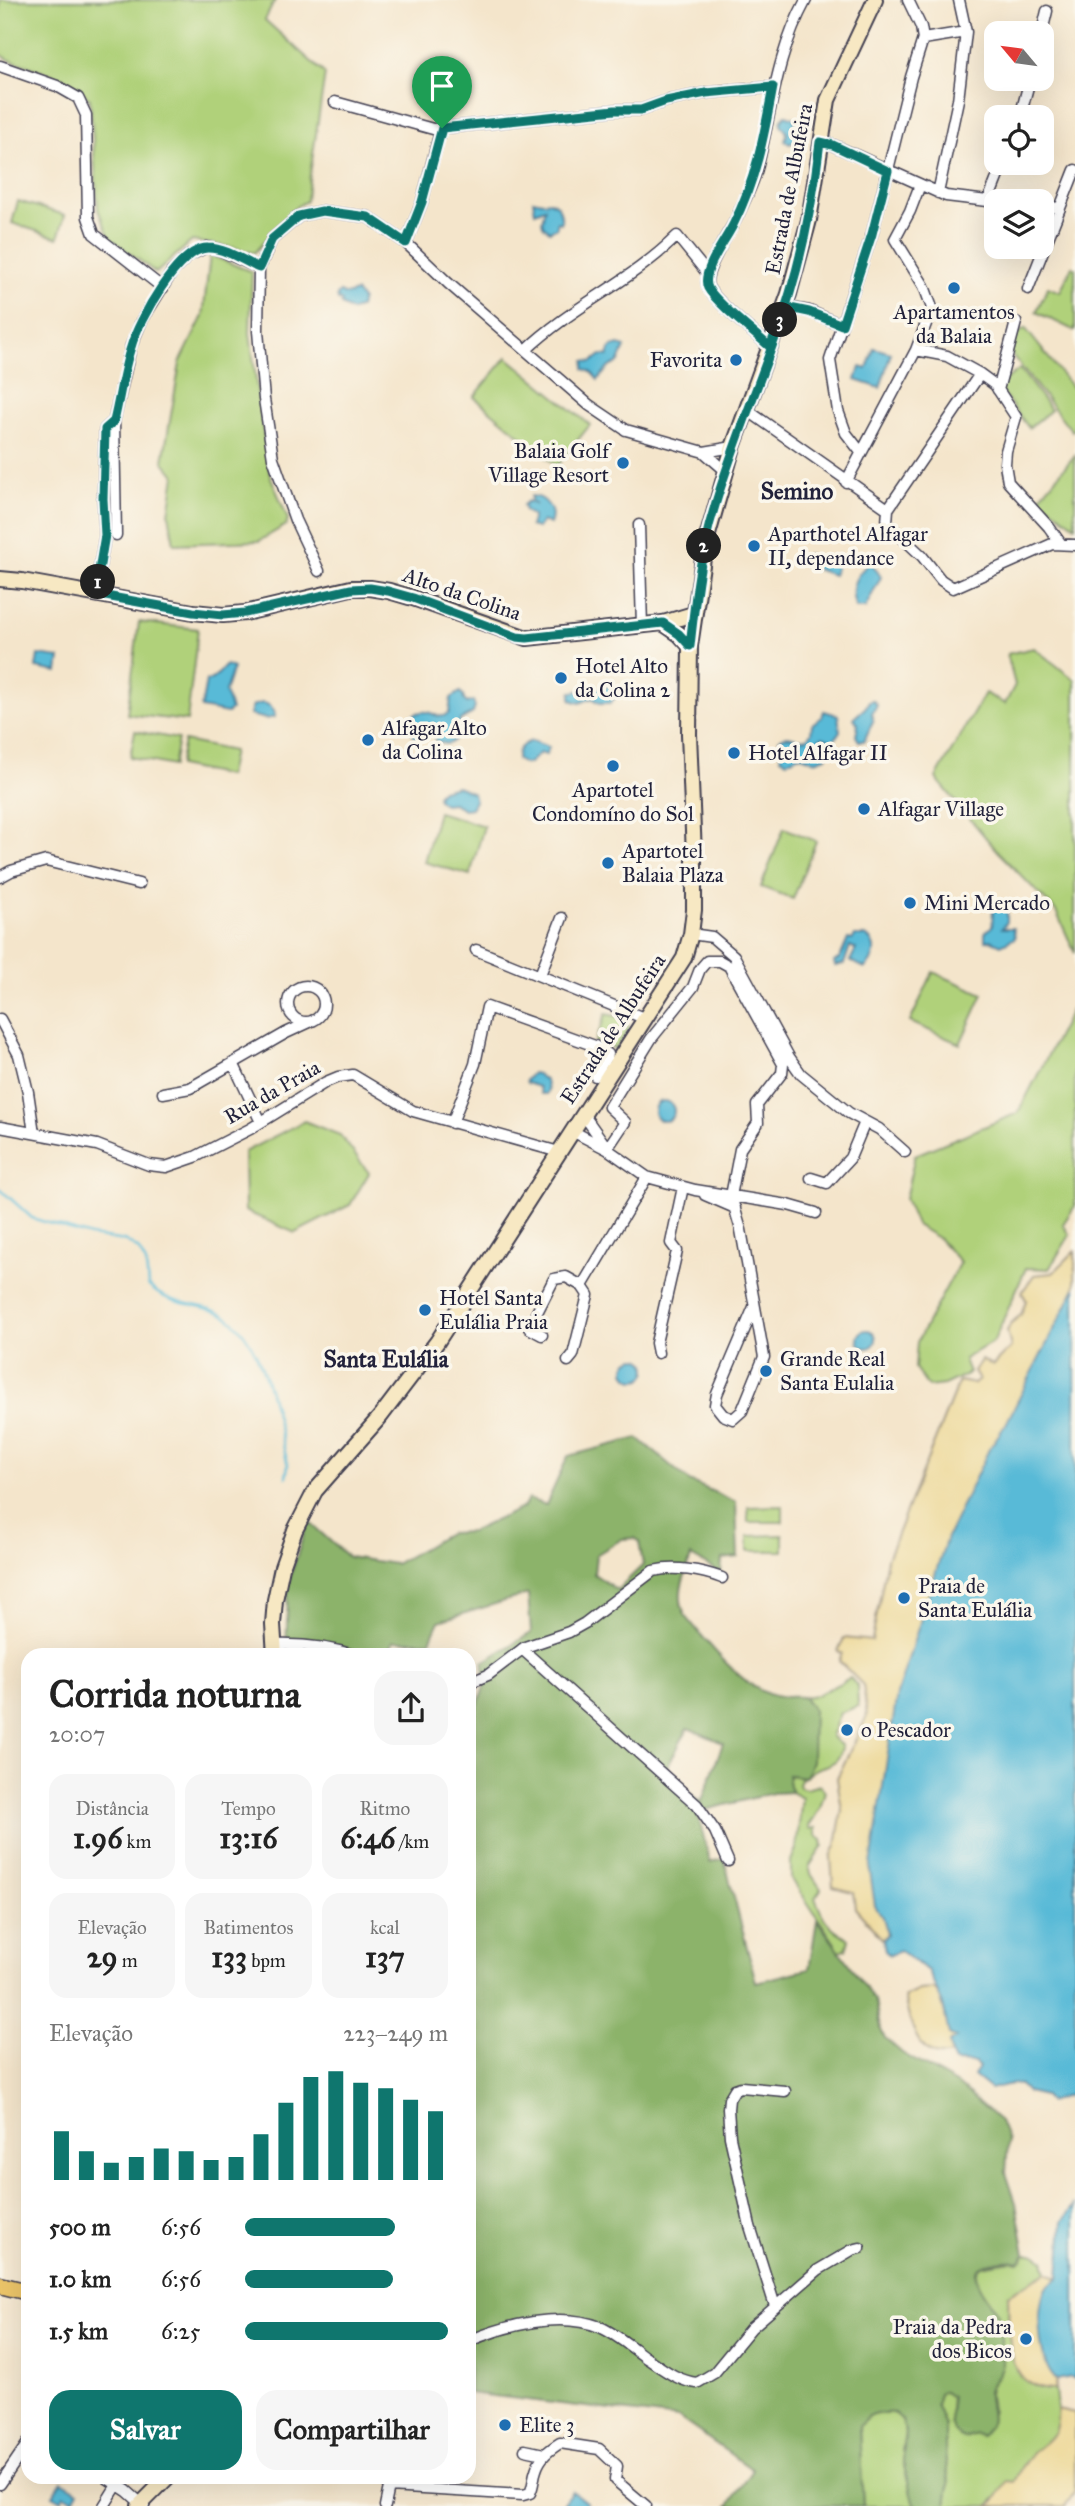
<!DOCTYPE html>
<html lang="pt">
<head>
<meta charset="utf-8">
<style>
	body { margin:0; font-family:"IM FELL Great Primer",serif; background:#f6f6f6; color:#222; height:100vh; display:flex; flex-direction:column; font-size:26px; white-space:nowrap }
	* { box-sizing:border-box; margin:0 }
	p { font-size:23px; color:#767676 }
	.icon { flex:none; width:38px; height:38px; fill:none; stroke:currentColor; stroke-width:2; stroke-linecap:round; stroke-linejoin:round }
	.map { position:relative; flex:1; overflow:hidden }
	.details { position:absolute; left:21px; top:1648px; width:455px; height:836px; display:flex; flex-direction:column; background:#fff; border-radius:21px; box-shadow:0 7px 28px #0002 }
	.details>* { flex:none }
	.needle { width:46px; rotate:299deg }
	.controls { position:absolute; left:984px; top:21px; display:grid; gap:14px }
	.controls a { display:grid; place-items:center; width:70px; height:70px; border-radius:14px; background:#fff; box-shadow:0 7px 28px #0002; font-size:35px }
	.pin { position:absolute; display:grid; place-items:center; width:60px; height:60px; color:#fff; margin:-72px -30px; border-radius:50% 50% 50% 0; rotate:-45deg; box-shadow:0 0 7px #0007 }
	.pin .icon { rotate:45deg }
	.km { position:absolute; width:35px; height:35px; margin:-18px; border-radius:50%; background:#222; color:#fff; font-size:19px; line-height:35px; text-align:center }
	.round { display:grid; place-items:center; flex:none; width:74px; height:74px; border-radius:21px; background:#f6f6f6 }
	.headline { display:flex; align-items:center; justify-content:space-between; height:119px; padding:0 28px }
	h1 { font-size:38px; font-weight:700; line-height:52px }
	.stats { display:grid; grid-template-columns:repeat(3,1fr); gap:10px; height:119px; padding:7px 28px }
	.stats div { display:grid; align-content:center; border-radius:18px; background:#f6f6f6; text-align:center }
	.stats b { font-size:30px; font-weight:700 }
	.stats small { font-size:19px; font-weight:400 }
	.stats p { font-size:19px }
	.chart { height:196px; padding:14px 28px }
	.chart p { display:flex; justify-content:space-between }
	.chart svg { width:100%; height:126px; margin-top:7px; stroke:#0f766e; stroke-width:6 }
	.primary-button { display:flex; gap:14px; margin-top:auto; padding:14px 28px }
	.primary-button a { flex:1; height:80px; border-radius:21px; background:#0f766e; color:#fff; font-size:28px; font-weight:700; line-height:80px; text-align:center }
	.primary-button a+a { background:#f6f6f6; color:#222 }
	ul { padding:0 28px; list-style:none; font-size:23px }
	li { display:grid; grid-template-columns:112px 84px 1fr; align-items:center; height:52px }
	li i { height:18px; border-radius:9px; background:#0f766e }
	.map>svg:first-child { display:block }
	.green { fill:#b0d17a; stroke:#697a5a; stroke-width:2 }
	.forest { fill:#8cb36a; stroke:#576a52; stroke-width:2; fill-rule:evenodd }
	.sand { fill:#eeda9e; stroke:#887e6c; stroke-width:2 }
	.water { fill:#58bad7; stroke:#3d6e89; stroke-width:2 }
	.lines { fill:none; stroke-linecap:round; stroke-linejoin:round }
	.stream { stroke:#58bad7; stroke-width:2.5 }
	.street-casing { stroke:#423f51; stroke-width:13 }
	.secondary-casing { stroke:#423f51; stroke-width:18 }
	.primary-casing { stroke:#423f51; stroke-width:19 }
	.street { stroke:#fff; stroke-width:10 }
	.secondary { stroke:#f7e8c3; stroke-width:14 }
	.primary { stroke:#ecc569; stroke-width:16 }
	.route-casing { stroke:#fff; stroke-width:14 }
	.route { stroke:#0f766e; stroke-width:9 }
	.poi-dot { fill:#1f6fb2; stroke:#fbf7ec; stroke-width:2.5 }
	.labels { text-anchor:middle; stroke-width:7; stroke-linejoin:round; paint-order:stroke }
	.street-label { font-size:21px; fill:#22223b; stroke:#fbf7ec }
	.poi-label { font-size:21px; fill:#22223b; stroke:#fbf7ec; text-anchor:start }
	.neighbourhood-label { font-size:23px; font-weight:bold; fill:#22223b; stroke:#fbf7ec }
</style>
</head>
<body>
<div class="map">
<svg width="1075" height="2506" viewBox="0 0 1075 2506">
	<rect width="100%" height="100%" fill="#fbf7ec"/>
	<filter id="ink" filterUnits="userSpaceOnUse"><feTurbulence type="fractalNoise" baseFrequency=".0143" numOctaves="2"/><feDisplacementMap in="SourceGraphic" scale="14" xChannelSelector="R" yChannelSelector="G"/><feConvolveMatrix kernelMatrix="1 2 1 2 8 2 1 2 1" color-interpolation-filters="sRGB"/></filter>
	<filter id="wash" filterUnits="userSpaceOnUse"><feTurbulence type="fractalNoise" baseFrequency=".00686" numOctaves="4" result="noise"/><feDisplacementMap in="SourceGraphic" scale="28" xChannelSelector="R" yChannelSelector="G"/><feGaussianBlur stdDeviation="1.57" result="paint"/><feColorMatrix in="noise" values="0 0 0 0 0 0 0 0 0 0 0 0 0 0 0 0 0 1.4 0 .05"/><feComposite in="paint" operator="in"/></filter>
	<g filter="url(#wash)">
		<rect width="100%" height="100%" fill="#f4e5cb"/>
		<path class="green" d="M0 0H275L265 20 325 74 306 201 296 207 254 253 235 248 192 241 156 273 110 238 98 210 90 99 65 79 10 60 0 54Z
			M18 201 65 215 58 238 12 223Z
			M210 255 252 272 250 333 260 412 270 475 288 519 286 525 259 541 174 544 169 514 175 475 163 461 180 363 203 316Z
			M1072 266 1075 268V331L1036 312 1048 287 1060 292Z
			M1025 328 1075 391V429L1072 431 1004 345Z
			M507 357 590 425 557 466 474 397Z
			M1020 369 1051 410 1029 428 997 386Z
			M1075 455V526L1039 498Z
			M139 622 198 629 187 721 127 714Z
			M1034 648 1075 680V953L1056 911 997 851 936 778 985 693 1005 704 1015 685 1007 654Z
			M135 731 178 739 173 766 130 757Z
			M184 741 233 751 228 776 179 766Z
			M438 812 484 826 470 875 424 862Z
			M784 828 816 841 793 899 761 887Z
			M933 972 983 994 960 1044 910 1022Z
			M1075 1003V1206L1063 1224 1070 1235 1049 1269 1026 1268 994 1341 964 1359 969 1373 944 1385 928 1387 915 1368 917 1342 960 1262 938 1238 916 1225 905 1199 915 1155 1018 1113Z
			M606 1014 620 1017 630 1028 616 1049 595 1042Z
			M304 1121 340 1135 369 1173 350 1205 295 1233 245 1211 244 1152Z
			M783 1506V1522H748V1507Z
			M783 1535V1551H748V1536Z
			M850 1678 857 1685 858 1706 840 1713 831 1737 842 1746C840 1764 829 1764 816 1769 810 1771 807 1777 801 1779L799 1783 800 1787 806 1789 820 1785 825 1791 820 1808 809 1826 810 1829 816 1828V1835L822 1840 823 1846 809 1867 811 1874 821 1889 815 1898C824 1921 827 1926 849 1939L846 1949 840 1951 791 1878V1861L796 1849 802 1798 791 1792 788 1775 806 1777 813 1710 803 1697 817 1695Z
			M1025 2254H1035L1044 2260 1047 2272 1008 2295C1010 2332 1002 2391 1055 2390L1058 2418 1055 2434 1025 2461 1014 2482 988 2506H946L949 2484 945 2455V2426L936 2404 939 2394 943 2391 951 2397 950 2409 963 2438 976 2434 992 2412C988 2397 987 2390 996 2376 998 2373 1001 2371 1002 2367 1003 2364 1000 2322 999 2318 995 2302 965 2283 981 2266L1023 2259Z
			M889 2412 900 2416 903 2421 905 2433 902 2450 915 2506H863L859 2427C866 2414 876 2414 889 2412Z"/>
		<path class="forest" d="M638 1438 689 1481 736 1502 738 1557 722 1559 721 1573 691 1556C685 1578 675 1592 685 1615 705 1640 743 1689 775 1696 784 1698 795 1696 803 1697L813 1710 812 1761 806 1777 788 1775 791 1792 773 1793 697 1812 710 1862 724 1859 756 1982 809 1969 817 1920 875 2001 880 2028 885 2038 902 2053 958 2085 1000 2121 1008 2141 1006 2173 1016 2203 1025 2254 1019 2262C1009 2259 997 2262 987 2264 958 2272 995 2305 999 2318 1000 2322 1003 2364 1002 2367 999 2378 987 2384 988 2396 989 2412 997 2423 981 2436L976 2434 963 2438C945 2428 951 2414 951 2397L943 2391 939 2394 936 2404 945 2426V2455L949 2484 946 2506H915L913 2502 903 2462 905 2433 903 2421 895 2413C880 2412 867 2414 859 2427L863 2506H728L753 2470 679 2418 469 2393V1715L475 1714 486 1681 483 1662 531 1633 528 1594 439 1621 430 1641H393L389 1655 286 1656 288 1584 308 1521 348 1557 395 1564 450 1533 471 1532 524 1507 528 1499 546 1505 568 1456ZM635 1538 639 1542 643 1565 617 1590 594 1574 596 1555 622 1539ZM688 1728 723 1743 701 1803 665 1771Z"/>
		<path class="sand" d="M1075 1251V1346L939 1970 886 1935 883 1940 855 1908 853 1892 833 1887 831 1857 836 1845 842 1810 837 1778 867 1716 863 1685 839 1661 842 1653 838 1651 844 1638 872 1641 887 1559 959 1381 974 1384 979 1380 974 1372 981 1360 993 1365 1011 1347 1007 1331 1011 1323 1021 1315 1026 1300 1022 1292 1034 1275 1053 1273Z
			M934 1989 940 1996 951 2036 957 2038 949 2043 951 2054C918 2063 910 2021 904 1997L919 1990Z
			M1047 2272 1059 2278 1054 2282 1055 2379 1057 2380 1055 2390C1002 2391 1010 2332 1008 2295Z
			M1057 2409 1075 2413V2492L1065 2506H988L996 2500 1007 2481 1014 2482C1018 2475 1021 2467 1025 2461 1041 2440 1060 2442 1057 2409Z"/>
		<path class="water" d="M786 115 794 118C795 121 798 136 798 138L790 144 785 141 787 133 781 124 782 119Z
			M533 200 543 202 550 201C560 205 562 213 561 223L557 222V227L550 231 543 226 542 221 545 208 535 212Z
			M340 292 346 295 356 292 362 299 360 307 352 311 341 305 342 301 338 300 337 295Z
			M619 345 625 347 619 362 609 367 598 380 591 372 584 369 585 361 592 362 601 355 608 356 611 347Z
			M874 348 891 353 880 388 856 380 860 367 867 369Z
			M531 496C545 496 556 510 550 524L542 521 538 528 530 526 533 516 525 511 523 505 528 501 536 505 531 501Z
			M807 554 837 564 833 575 804 565Z
			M871 562 881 577 865 608H856C848 589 855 574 871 562Z
			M38 655 60 658 58 672 36 668Z
			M226 665 233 668 225 692 231 710 227 713 201 708 206 681C214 680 221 671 226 665Z
			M615 686 617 696 610 703H600L592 698 580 703 571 700V692Z
			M460 692 463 695 464 700 467 703 473 701 475 707 473 713 460 720C458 736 454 751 435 740L438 729 435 724 429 726 430 734 425 739 415 737 410 729H405V718C413 717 417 710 427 712 437 714 439 720 449 713L451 698Z
			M873 700 877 705 872 713 873 721 864 741H859L856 736 858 724 854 718 866 707 869 701Z
			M262 703C270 704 275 709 275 717L266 719 250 715 252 706Z
			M824 711 838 715 840 731 833 741 822 737 819 739 829 748 826 757 815 761 799 755 787 761 781 758 780 751 784 747 779 740C788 731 797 742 807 738L811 733 812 724 822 717Z
			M532 741 549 747 546 755 540 753 529 763 524 764 517 760C516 749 522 744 532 741Z
			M457 786 473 793 475 801 471 808 464 809 453 803 444 804 438 800 437 795 442 790Z
			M1004 904 1007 909V922L1002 928H1013L1015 938 1001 945 990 940 985 941V933L992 926 993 909 997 905Z
			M855 936H866C879 945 875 959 865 968L850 961 856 949 850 946 844 964 835 966 834 962 840 958 848 939 852 940Z
			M532 1073 537 1074 546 1081 548 1091 546 1094H541L539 1087 527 1083 526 1080Z
			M654 1111a10 10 0 1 1 20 0a10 10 0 1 1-20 0Z
			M1075 1288V2097L1072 2094 1049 2102 1044 2096 1027 2092 1020 2085 1011 2084 990 2089 974 2076 979 2067 975 2063 955 2062 951 2054 949 2043 956 2038 949 2035 943 2004 928 1971 900 1951 890 1955 885 1951 883 1940 887 1934 883 1917 875 1906 870 1871 897 1694 947 1537 989 1449 1006 1424Z
			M858 1339a9 9 0 1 1 18 0a9 9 0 1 1-18 0Z
			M625 1369a11 11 0 1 1 22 0a11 11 0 1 1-22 0Z
			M1075 2205V2379L1071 2377 1057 2380C1038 2366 1035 2309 1046 2288 1049 2283 1054 2282 1059 2278L1063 2221Z
			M62 2481 79 2491 74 2500 65 2495 62 2500 53 2495Z
			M572 2491 587 2503 585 2506H566L563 2503Z"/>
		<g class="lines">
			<path class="stream" d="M0 1189 32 1218 90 1236 126 1241 138 1249 146 1263 148 1285C171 1308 197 1301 222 1314 265 1336 277 1423 288 1465L286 1477"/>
		</g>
	</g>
	<g filter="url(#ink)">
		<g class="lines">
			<g class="street-casing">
				<path id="street" d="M1041 36 1047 11
					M923 39 966 32
					M0 66 57 86 78 98 86 115 88 217 94 234 163 288
					M335 102 433 129 615 110H641L666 101 706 93 773 87
					M1020 117 1030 79
					M820 142 833 145 946 196 996 202
					M938 193 958 100 966 32 959 0
					M988 201 1003 163
					M1041 206 1059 208
					M406 243 422 202 441 128
					M1028 289 1075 170
					M785 307 809 311 842 325
					M770 347C757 335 714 301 708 287 701 272 731 231 738 215 745 199 754 182 758 165 772 107 777 53 806 0
					M526 350C572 306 632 281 677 236L707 273
					M916 350 947 356 980 374 888 509 887 523 922 556 941 580 953 588 1052 544 1075 545
					M980 374 995 385 1016 417 1006 451 1005 464 1008 482 1049 527 1061 544
					M998 390 1016 322
					M747 410 888 509
					M860 451 846 433 838 411 830 360 872 234 911 77 923 39 921 27 908 0
					M704 452 733 447
					M846 482 916 350 932 308 924 286 895 239 910 211 920 185
					M639 525 642 626
					M116 535 114 421 131 346 142 320 172 272 188 256 207 247 220 250 259 268
					M319 571 295 520 273 458 264 399 258 331 259 268 272 239 299 216 322 211 368 217 406 243 448 283 589 405 626 430 704 452 726 471
					M95 594 105 535 103 499 105 429 114 421
					M0 877 11 871 46 861 139 884
					M691 934 712 937 734 956 789 1057 801 1074 849 1113 879 1129 905 1152
					M476 950 646 1019
					M540 975 562 918
					M288 1004a18 18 0 1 1 36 0a18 18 0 1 1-36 0Z
					M0 1019 19 1055 28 1092 34 1133
					M233 1063 261 1122
					M163 1093 190 1088 286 1033 314 1020
					M583 1114 607 1148
					M452 1123 475 1064 487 1007 595 1046 608 1054 595 1076
					M0 1127 97 1145 149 1165 166 1167 195 1157 250 1129 326 1082 338 1077 353 1075 413 1111 559 1152
					M572 1131 607 1149 647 1177 695 1190 788 1205 816 1213
					M607 1149 625 1122 609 1107 651 1039 693 987 700 969 707 961H720L729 966 783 1064 782 1073 757 1105 758 1123 740 1149 731 1196 741 1230 764 1357 742 1411 733 1419 723 1415 715 1405 717 1394 754 1307
					M811 1178 827 1183 850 1158 865 1122
					M705 1195 735 1208
					M542 1335 529 1328 554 1279 566 1277 582 1286
					M658 1353 656 1343 677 1251 671 1243 683 1187
					M568 1361 573 1355 588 1295 582 1286 647 1177
					M275 1645C304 1644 329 1647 357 1656
					M522 1649 697 1805 715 1831 728 1861
					M469 1683 488 1675 525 1647 569 1632 585 1623 653 1571C675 1566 701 1570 722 1578
					M775 2306 750 2226 730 2137 728 2109 729 2099 735 2089 741 2087 785 2091
					M469 2341C507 2325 560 2311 600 2327 616 2334 631 2347 645 2357 662 2368 677 2381 697 2383L714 2373 751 2328 818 2270 852 2250 860 2248
					M525 2450 544 2454
					M107 2478 127 2491 144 2506
					M0 2484 28 2443
					M389 2487 523 2495 530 2493C534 2485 533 2478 536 2470 540 2457 549 2450 560 2443L599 2449 617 2466 615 2480 646 2506
					M104 2506 117 2485
					M385 2506 389 2487 387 2478"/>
			</g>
			<g class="secondary-casing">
				<path id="secondary" d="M0 579 22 581 193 612 223 615 245 613 351 588H370L389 591 413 598 527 638 663 623 693 614
					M663 623 679 634 690 646
					M275 1656 273 1624 275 1600 282 1567 295 1530 315 1491 380 1417 437 1342 684 958 691 934 694 910V855L689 734 690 646 705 545 733 447 789 294 809 220 828 100 875 0
					M139 2506 167 2478"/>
			</g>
			<g class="primary-casing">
				<path id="primary" d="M0 2285 28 2292"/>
			</g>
			<use href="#street" class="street"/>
			<use href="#secondary" class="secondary"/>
			<use href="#primary" class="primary"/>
		</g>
	</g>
	<g class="lines" filter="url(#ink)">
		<g class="route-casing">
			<path id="route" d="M442 128 422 202 406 243 368 217 322 211 299 216 272 239 259 268C244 261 225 248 208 248 179 247 138 321 131 347 123 371 120 397 114 421L105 429 103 499 105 535 95 594 193 612 223 615 245 613 351 589 370 588 388 591 413 598 517 637 527 638 663 623 679 634 690 646C695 600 700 553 714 509 735 436 768 366 790 293 805 243 814 193 820 142L833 145 888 171 872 234 842 325 809 312 785 307 770 347C756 334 716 303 708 288 700 272 726 240 733 225 756 180 764 136 773 87L706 93 666 101 641 110H615L442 128"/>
		</g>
		<use href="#route" class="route"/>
	</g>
	<g class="poi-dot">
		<circle cx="954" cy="288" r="7"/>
		<circle cx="736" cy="360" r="7"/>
		<circle cx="623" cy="463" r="7"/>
		<circle cx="754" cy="546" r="7"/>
		<circle cx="561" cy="678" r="7"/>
		<circle cx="368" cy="740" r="7"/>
		<circle cx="734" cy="753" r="7"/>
		<circle cx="613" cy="766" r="7"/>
		<circle cx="864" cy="809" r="7"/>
		<circle cx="608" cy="863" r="7"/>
		<circle cx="910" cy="903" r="7"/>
		<circle cx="425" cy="1310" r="7"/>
		<circle cx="766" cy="1371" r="7"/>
		<circle cx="904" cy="1598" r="7"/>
		<circle cx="847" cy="1730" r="7"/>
		<circle cx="1026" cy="2339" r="7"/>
		<circle cx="505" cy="2425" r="7"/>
	</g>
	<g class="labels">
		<g class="street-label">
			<text transform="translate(789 189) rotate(-79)" y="7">Estrada de Albufeira</text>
			<text transform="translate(462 594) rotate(19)" y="7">Alto da Colina</text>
			<text transform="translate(613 1029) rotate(-57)" y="7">Estrada de Albufeira</text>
			<text transform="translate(272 1092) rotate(-30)" y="7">Rua da Praia</text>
		</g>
		<g class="poi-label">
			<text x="954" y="319" text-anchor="middle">Apartamentos<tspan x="954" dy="24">da Balaia</tspan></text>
			<text x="722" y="367" text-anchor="end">Favorita</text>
			<text x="609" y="458" text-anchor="end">Balaia Golf<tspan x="609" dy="24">Village Resort</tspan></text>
			<text x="768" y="541">Aparthotel Alfagar<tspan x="768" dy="24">II, dependance</tspan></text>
			<text x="575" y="673">Hotel Alto<tspan x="575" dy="24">da Colina 2</tspan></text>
			<text x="382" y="735">Alfagar Alto<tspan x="382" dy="24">da Colina</tspan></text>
			<text x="748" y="760">Hotel Alfagar II</text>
			<text x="613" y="797" text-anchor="middle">Apartotel<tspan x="613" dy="24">Condomíno do Sol</tspan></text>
			<text x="878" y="816">Alfagar Village</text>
			<text x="622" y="858">Apartotel<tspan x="622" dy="24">Balaia Plaza</tspan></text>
			<text x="924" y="910">Mini Mercado</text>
			<text x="439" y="1305">Hotel Santa<tspan x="439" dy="24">Eulália Praia</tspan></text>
			<text x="780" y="1366">Grande Real<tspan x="780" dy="24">Santa Eulalia</tspan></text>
			<text x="918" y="1593">Praia de<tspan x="918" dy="24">Santa Eulália</tspan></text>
			<text x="861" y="1737">o Pescador</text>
			<text x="1012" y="2334" text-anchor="end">Praia da Pedra<tspan x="1012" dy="24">dos Bicos</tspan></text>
			<text x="519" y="2432">Elite 3</text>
		</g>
		<g class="neighbourhood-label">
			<text x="797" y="499">Semino</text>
			<text x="386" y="1367">Santa Eulália</text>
		</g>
	</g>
</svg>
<div class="controls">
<a><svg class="needle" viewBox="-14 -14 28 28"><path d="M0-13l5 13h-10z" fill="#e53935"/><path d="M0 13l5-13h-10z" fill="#767676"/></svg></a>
<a><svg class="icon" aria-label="locate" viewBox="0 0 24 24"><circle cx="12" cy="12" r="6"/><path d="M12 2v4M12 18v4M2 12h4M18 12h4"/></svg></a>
<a><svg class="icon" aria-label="layers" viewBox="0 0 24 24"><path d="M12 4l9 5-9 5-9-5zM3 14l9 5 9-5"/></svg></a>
</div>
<div class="pin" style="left:442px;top:128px;background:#1e9e55"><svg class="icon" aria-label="arrive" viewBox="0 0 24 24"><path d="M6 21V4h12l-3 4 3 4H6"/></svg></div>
<b class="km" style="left:98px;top:582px">1</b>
<b class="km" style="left:704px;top:546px">2</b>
<b class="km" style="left:780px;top:320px">3</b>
<section class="details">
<div class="headline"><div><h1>Corrida noturna</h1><p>20:07</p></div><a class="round"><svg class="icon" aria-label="share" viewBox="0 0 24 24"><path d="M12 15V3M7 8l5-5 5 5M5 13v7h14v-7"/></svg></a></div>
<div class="stats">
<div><p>Distância</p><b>1.96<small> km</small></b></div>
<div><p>Tempo</p><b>13:16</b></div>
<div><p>Ritmo</p><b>6:46<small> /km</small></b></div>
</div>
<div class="stats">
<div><p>Elevação</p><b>29<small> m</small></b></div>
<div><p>Batimentos</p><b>133<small> bpm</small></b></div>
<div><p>kcal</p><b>137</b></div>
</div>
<div class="chart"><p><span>Elevação</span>223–249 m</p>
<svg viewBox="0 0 160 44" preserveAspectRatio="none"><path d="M5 44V27M15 44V34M25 44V38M35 44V36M45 44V33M55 44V34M65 44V37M75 44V36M85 44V28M95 44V17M105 44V8M115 44V6M125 44V10M135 44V12M145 44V16M155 44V20"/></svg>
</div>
<ul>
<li><b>500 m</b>6:56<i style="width:74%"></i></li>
<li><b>1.0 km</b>6:56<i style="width:73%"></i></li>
<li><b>1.5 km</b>6:25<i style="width:100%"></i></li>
</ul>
<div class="primary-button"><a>Salvar</a><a>Compartilhar</a></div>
</section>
</div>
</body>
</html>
